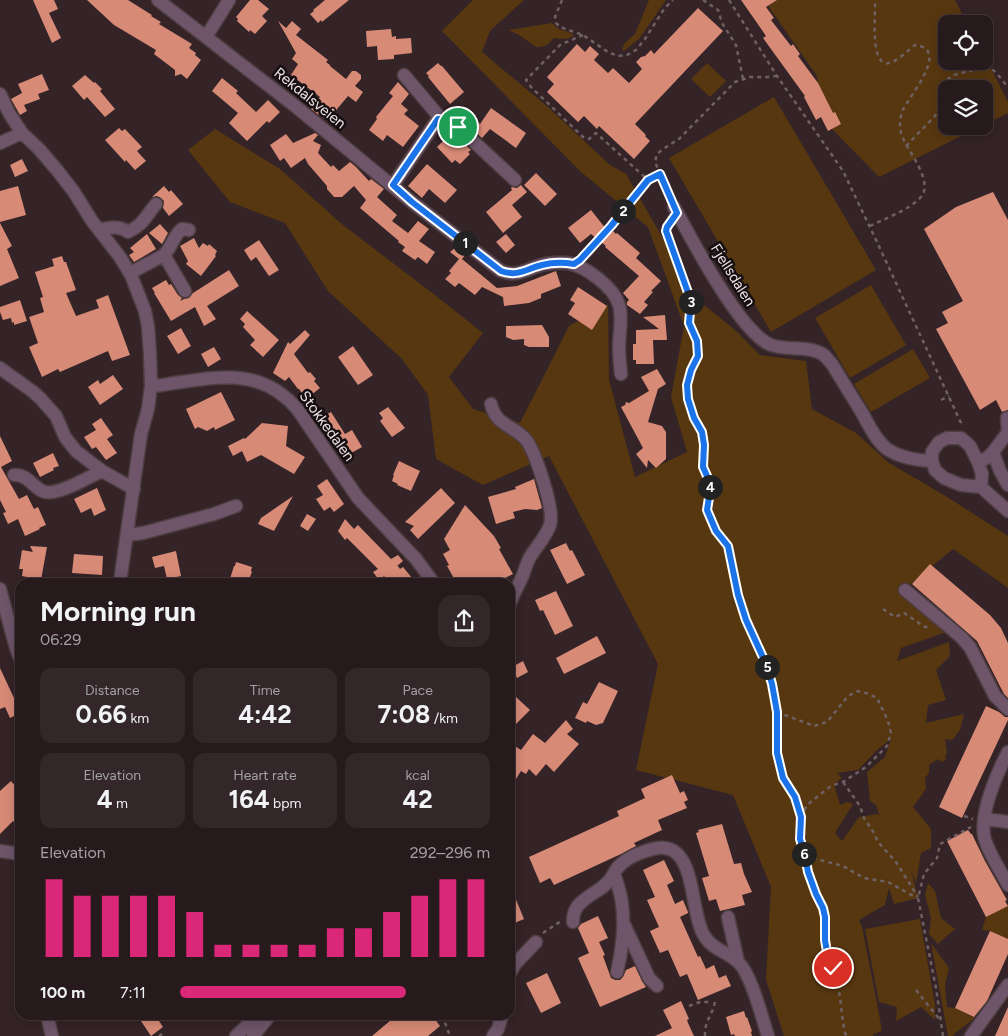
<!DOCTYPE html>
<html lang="en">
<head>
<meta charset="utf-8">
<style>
	body { margin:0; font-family:Figtree,sans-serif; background:#33272a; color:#f1f3f6; height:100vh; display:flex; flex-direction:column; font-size:19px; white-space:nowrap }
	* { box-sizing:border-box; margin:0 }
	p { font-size:16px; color:#a4a1a4 }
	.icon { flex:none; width:28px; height:28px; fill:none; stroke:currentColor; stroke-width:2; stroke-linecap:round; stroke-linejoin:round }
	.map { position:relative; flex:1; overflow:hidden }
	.panel { position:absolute; left:15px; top:578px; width:500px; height:442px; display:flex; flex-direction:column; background:#271a1d; border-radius:15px; box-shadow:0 2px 12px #0003,0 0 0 1px #43383b }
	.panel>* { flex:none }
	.controls { position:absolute; left:938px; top:15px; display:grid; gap:10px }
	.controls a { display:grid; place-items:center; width:55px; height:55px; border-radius:10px; background:#271a1d; box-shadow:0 2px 12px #0003,0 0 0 1px #43383b; font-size:25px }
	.pin { position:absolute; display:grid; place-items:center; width:42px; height:42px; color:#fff; margin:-21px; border:2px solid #fff; border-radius:50%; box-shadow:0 1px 5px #0007 }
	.km { position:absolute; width:25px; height:25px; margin:-12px; border-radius:50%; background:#222; color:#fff; font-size:14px; line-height:25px; text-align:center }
	.round { display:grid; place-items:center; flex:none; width:52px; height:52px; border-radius:15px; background:#33272a }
	.head { display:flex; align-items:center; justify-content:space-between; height:85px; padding:0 25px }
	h1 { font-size:28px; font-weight:700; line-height:38px }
	.stats { display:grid; grid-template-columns:repeat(3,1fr); gap:8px; height:85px; padding:5px 25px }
	.stats div { display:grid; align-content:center; border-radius:12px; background:#33272a; text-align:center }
	.stats b { font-size:25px; font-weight:700 }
	.stats small { font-size:14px; font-weight:400 }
	.stats p { font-size:14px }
	.chart { height:140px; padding:10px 25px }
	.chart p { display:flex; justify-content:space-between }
	.chart svg { width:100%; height:90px; margin-top:5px; stroke:#db2777; stroke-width:6 }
	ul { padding:0 25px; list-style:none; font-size:16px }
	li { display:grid; grid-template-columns:80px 60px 1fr; align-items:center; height:38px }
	li i { height:12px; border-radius:6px; background:#db2777 }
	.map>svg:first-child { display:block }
	.green { fill:#573710; fill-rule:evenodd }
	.building { fill:#d78a76 }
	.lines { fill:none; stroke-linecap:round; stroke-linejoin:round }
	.minor-casing { stroke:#4e3e41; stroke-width:15 }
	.path { stroke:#6f6063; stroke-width:2.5; stroke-dasharray:4 4; stroke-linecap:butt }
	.minor { stroke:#6e556a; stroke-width:12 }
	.route-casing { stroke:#fff; stroke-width:10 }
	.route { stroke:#1a73e8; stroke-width:6 }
	.labels { text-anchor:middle; stroke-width:5; stroke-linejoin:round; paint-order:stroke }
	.street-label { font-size:15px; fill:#eee2e4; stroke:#160f11 }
</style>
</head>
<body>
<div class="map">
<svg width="1008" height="1036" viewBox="0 0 1008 1036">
	<rect width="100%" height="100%" fill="#342327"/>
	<path class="green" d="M473 0H524L490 31 482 52 549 108 610 165 626 174 699 301 734 329 760 355 806 361 812 409 856 433 889 463 944 495 1008 536V588L953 549 916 579 905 590 952 630 901 648 897 661 949 642 950 656 936 670 946 700 928 705 926 723 964 714 960 730 952 740 945 739 947 753 945 755 946 759 942 762 938 759 929 765V773L925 778 926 789 913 807 931 829V848L921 853 916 883 911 870 918 898 894 904 889 888 885 905 859 920 862 927 877 1003 882 1031 873 1034V1036H784L766 980 771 887 733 795 636 770 658 664 549 456 483 485 436 459 428 395 402 359 328 291 285 223 230 202 188 150 215 129 280 169 343 225 440 299 483 333 449 377 473 409 520 423 569 326 608 305 609 380 635 477 687 452 671 397 684 326 648 227 581 172 442 31ZM891 739 885 757 867 772 870 801 876 805 880 817 878 814 859 817 842 841 835 833 853 804 847 802 840 805 834 784 842 778 837 773 858 770 877 750Z
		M649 0H666L639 39 624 51 622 49 625 43 635 34Z
		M764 0H955L967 24H946V61H984V55L1008 102V113L984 125V89H946V126H981L879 177 821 118 817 76Z
		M552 23 559 29 571 33 574 36 566 39 554 38 547 45 541 47H536L519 35 508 30Z
		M707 63 726 81 710 97 691 79Z
		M774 97 876 270 771 332 669 158Z
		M871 285 906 345 850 378 815 318Z
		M913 349 930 378 871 412 854 384Z
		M928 883 935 891 941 918 955 929 938 944 929 934 931 918 925 895Z
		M1008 905V939L990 931 982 930 986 917Z
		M920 919 935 1005V1020L921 1007 896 1021 897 1007 879 1002 865 929Z
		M931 943 949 968 945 985 947 1007 955 1008 975 1018 954 1034 953 1036H948Z"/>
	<path class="building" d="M33 0H54L58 9 49 13 61 38 52 43Z
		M87 0H128L152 15 151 16 161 22 159 24 192 44 189 48 196 53 195 55 201 60 187 79 181 74 175 76V70L154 54 156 50 114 25Z
		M250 0H258L269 9 262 16 267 21 255 34 250 30 249 32 237 21 238 19 236 17Z
		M325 0H349L322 22 321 20 318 23 310 14 314 11 313 10Z
		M741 0H777L766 7 774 18 771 20 791 46 793 44 800 54 798 56 818 83 833 113 835 112 841 124 828 131 821 117 816 120 804 97 805 96 763 38 766 36Z
		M698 8 723 31 635 124 646 135 645 136 650 141 634 159 599 126 597 129 584 116 578 122 547 92 554 84 547 77 577 44 585 52 590 46 599 54 594 60 608 73 613 68 629 83 642 69 636 62 641 57 645 56 651 50 654 54Z
		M278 21 286 28 292 21 301 29 296 35 328 60 326 62 330 65V66L346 79 352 71H356L361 75V79L355 86 363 92 356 102 348 96 327 121 311 109 320 97 291 75 298 64 292 59 296 53Z
		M391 29 392 37 396 36V39L411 38 412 53 394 55V59L378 60 377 46 367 47 366 31Z
		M438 63 441 66H442L464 92 450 104 428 77 429 76 426 73Z
		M42 74 49 90 38 94 40 99 24 105 27 111 20 115 11 99 22 93 18 84Z
		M85 75 94 83 95 82 102 89 100 91 115 109 105 117 87 97 84 100 72 86Z
		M222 78 238 91 236 93 256 112 268 100 280 112 269 123 267 121 247 141 229 123 238 113 212 91Z
		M398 82 409 94 401 104 408 110 404 114 419 126 403 147 387 135 383 141 369 130 377 119 376 117 393 96 389 93Z
		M491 108 526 133 516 148 490 129 482 138 471 128 477 121 480 124Z
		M119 128 122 131 125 129 142 147 137 151 146 161 135 170 126 160 125 162 105 140Z
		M315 133 318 135 313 141 321 145 318 153 331 167 333 165 339 171 350 162 356 167 369 181 371 179 384 189 377 197 397 215 392 221 408 233 418 221 429 229 419 241 435 252 427 264 418 257 415 260 402 251 405 247 398 242 399 241 360 208 366 200 354 186 342 197H334L327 189V186L308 164 305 158 291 168 284 158 280 161 270 145 286 134 293 143Z
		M448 136 456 144 460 140 471 150 468 152 470 154 460 164 455 160 452 163 437 147Z
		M22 159 28 171 15 177 10 165Z
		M427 164 457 190 445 203 429 189 422 198 408 186Z
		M536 173 557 194 545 206 524 185Z
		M521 185 527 192 512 205 522 217 503 233 486 212 512 190 511 188 512 187 517 188Z
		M18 186 26 215 0 222V191Z
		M164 186 169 192 171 190 183 204 169 216 163 208 164 201 161 198 157 196 152 197Z
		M993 192 1008 220V410L1002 412 996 400 980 410 936 329 948 323 942 312 963 301 924 229 956 207Z
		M591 210 610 234 613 231 616 234 617 233 640 253 636 258 661 281 651 291 653 292 644 302 648 305 640 314 627 305V302L629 300 623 293 639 276 605 247 606 246 591 234 580 243 568 228Z
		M0 223 12 246 7 249 19 278 0 286Z
		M160 224 168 233 162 244 149 233Z
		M147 234 156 249 134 262 129 255 134 252 130 248Z
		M506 234 515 245 506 253 496 242Z
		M194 238 199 248 203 243 208 246 209 244 217 251 215 255 216 256 201 276 186 264 188 261 180 246Z
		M259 240 279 270 269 276 256 257 251 261 244 250Z
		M456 247 466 254 462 259 497 288 517 286 556 271 561 286 541 294V298L529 303 504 306 503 297 482 287 475 295 459 283 455 287 445 279 451 273 449 271 459 259 450 252Z
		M62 256 64 262H66L76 290 66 293 76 316 99 308 96 300 108 295 130 355 112 361 108 351 60 372 58 369 42 377 29 347 38 343 29 317 44 312 40 298 43 297 35 272 54 266 52 259Z
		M229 270 239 286 207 306 216 319 204 326 195 307 171 321 154 293H155L152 288 166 280 169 285 171 284 178 295 182 298 180 301 184 299 189 298 193 293Z
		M578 287 607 306 592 330 568 314 575 303 570 300Z
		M20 300 27 321 14 325V322L12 323 11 318 3 320 0 312V307Z
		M247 311 279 340 263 357 250 345 255 340 243 327 245 324 240 319Z
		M665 315 667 340H653L654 364H636V360H633V344H636V330L659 329 643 317Z
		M542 325 549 337V347H529L524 345V339L513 340 506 337V326Z
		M181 328 191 346 178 354 167 336Z
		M305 330 310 335 294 354 308 373 310 372 316 379 314 381 320 388 306 399 299 389H300H298L289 377 285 381 273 373 288 342 290 344Z
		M353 346 373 375 358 385 338 357Z
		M214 347 221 359 208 367 201 354Z
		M657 369 666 384 658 389 648 422 662 426 666 432V459L656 468 648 460 647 468 636 454 643 448 621 407 625 405 626 402 629 403 649 391 641 377Z
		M113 375 123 389 100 405 88 387 98 380 100 384Z
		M221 392 235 420 215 430 214 427 207 431 198 427 195 429 186 409Z
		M388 407 405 428 392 437 380 421 383 418 379 413Z
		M331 412 345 434 352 430 362 447 346 456 324 416Z
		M101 418 113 435 107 439 117 453 106 460 96 447 92 449 84 437 96 430 92 424Z
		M262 423 288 426 286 446 305 457 294 474 261 455 247 462 242 451 233 456 228 446 244 438 245 439Z
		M0 436 12 461 1 467 19 499 27 495 34 509 38 507 46 525 39 528 40 529 25 536 18 519 8 524 3 513 6 512 0 500Z
		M53 453 59 466 53 468 54 470 40 477 33 463Z
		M399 461 420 471 411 491 397 485 398 484 392 481 394 475H393Z
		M327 479 344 504 334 512 330 507 324 511 316 499 323 495 317 486Z
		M534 479 542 508 537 510 525 509 513 512 515 518 496 524 488 497 516 489 515 487Z
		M97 488 106 510 94 516 91 508 81 513 74 499Z
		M441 488 455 503 418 539 410 530 414 526 405 522Z
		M293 496 274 531 258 524 261 518Z
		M465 505 494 536 501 548 499 549 513 574 497 582H456L447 566 449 565 443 554 450 550 444 539Z
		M307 514 316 519 308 531 300 526Z
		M345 519 354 529 358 525 391 559 398 555 403 561 397 566H398L400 569 403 567 412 578 407 582H389L384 576 379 580 373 572 378 569 347 538 345 540 338 531Z
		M566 543 570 551 572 550 585 575 567 584 550 550Z
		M30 546 47 547 41 580 22 576 23 569H19L22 550 33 552Z
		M176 551 181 576 167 579 164 566 155 568 152 557Z
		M74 554 103 556 102 575 72 573Z
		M236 562 252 567 251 571 252 572 248 582H229L234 566H235Z
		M930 564 990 615 1001 628 1008 643V698L1004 694 977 641 912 584Z
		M556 591 573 626 555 635 543 610 540 611 535 600Z
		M597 636 606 653 564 674 556 658Z
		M523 661 528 672 517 678 512 667Z
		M0 668 20 711V713L10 718 5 707 0 709Z
		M599 682 618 691 603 723 596 725 587 721 586 723 575 718 583 702 587 704Z
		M516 697 530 710 510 730V704Z
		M986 706 999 712 1005 717H1008V720L962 818 939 807Z
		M566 720 573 729 567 734 579 744 554 772 546 764 536 776 529 769 526 774 521 771 516 779 510 775V743L521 750 533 734 545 743Z
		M672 775 680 793 684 791 688 800 684 802 687 808 658 820 662 830 634 843 636 846 621 854 554 885 550 878 540 883 529 857 619 816 617 811 645 798 641 789Z
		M11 781 20 792V828L13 821 0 834V791Z
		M722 824 734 864 741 863 744 874 752 892 742 895 745 905 720 911 716 899 709 901 702 878 709 876 696 833 699 832 698 830Z
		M968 830 971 834H972L985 861 1007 900 1005 901 1008 906 986 917 947 841Z
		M664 860 674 881 667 885 675 904 683 900 688 912V913L680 917 698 957 700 956 706 969 714 965 719 978 726 975 731 986 698 1000 687 974 680 977 668 950 660 953 650 931 659 927 647 900 655 897 643 870Z
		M510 885 524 919 510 925Z
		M598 916 608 938 599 942 605 955 603 956 611 978 615 980H620L623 977 626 970 635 966 642 981 646 987 600 1007 578 958 589 953 578 928 581 924Z
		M990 931 1008 939V954L987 1001 974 1017 955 1008Z
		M547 973 561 1003 541 1013 526 983Z
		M681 1001 689 1019 687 1020 688 1023 694 1036H655L672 1028 663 1010Z
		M1008 1007V1036H995Z
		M744 1011 746 1018 747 1017 752 1031 751 1032 752 1036H735L734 1034 731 1035 726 1017Z
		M137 1015H155L163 1027 151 1036Z
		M397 1015H432L440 1026 428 1036H372Z"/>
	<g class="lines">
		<g class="minor-casing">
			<path id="minor" d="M158 0 295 106 412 202 501 271C519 278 527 268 545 264 552 263 560 262 568 263 585 266 614 287 619 305 623 319 619 333 619 347 619 356 620 365 621 374
				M206 37 229 0
				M0 94 9 113 22 133 39 149 57 170 74 192 92 221 120 257 131 275 145 311 148 326 150 354 151 386 148 409 141 434 120 582
				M438 119 449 120 458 127 515 180
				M0 143 22 133
				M393 185 438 119 437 114 404 75
				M674 207C691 238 740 333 771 345 787 351 809 345 824 355 827 358 829 361 832 364 841 379 851 395 861 411 868 423 875 440 887 449 901 458 916 460 932 461
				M99 230C109 227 120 226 128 232 143 225 146 216 156 204
				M164 255 185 291
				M130 273 164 255C172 247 173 236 182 229L189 230
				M0 368 32 391 40 398 56 416 65 437 76 451 102 471 134 489
				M151 386C161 386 171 383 181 382 227 375 265 371 298 410L358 498 416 559 433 582
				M491 404C496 427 515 425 527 441 536 455 555 510 550 525 546 537 536 547 530 557 527 563 525 569 523 575 519 584 514 593 510 603
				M993 452 1000 471 1008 485
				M978 462 987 458 993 452 1008 432 1007 418
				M14 475C29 474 33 489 45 492 60 495 88 477 102 471
				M981 487 982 474 978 462 970 446 961 438H947L939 442 932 452V461L935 470 944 478 961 485 981 487 1008 511
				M127 535 143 533 214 514 236 506
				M0 589 16 648 20 658
				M905 590 961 637 970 647 995 696 1008 709
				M1008 752C997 773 978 816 985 840 990 855 1000 870 1008 885
				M985 819 1008 822
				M0 851 20 854
				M614 873C617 883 621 893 622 904 625 925 622 952 617 972
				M728 917 738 962
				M573 922C572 896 603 895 613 875 619 862 633 855 646 851 700 831 687 911 705 937 713 950 728 952 738 962 751 973 762 1018 768 1036
				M624 924 649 978 657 986
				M510 973 515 964 536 942
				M47 1015 52 1036
				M236 1036 258 1015
				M253 1036 270 1015
				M493 1036 498 1029 502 1015
				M971 1036 1008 985"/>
		</g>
		<path class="path" d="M562 0 555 17 556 23 560 27 583 35 608 52 618 56 627 55 636 50 645 39 664 9 673 0
			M703 0 718 10 722 23 736 45 743 79
			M729 0 777 76 843 171 877 242 961 423V427
			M583 35 560 45 526 80 531 87 582 136 584 138 589 139 596 133 648 180
			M906 146 935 116 940 105 948 79 954 75 985 67C996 68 1001 80 1008 87
			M670 197 655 162 657 154 663 149 679 139 735 82 750 77H768L776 76
			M669 224 666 231 691 301 689 323 697 341 698 356 691 370 687 385 688 399 694 418 702 432 703 445V467L711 485 707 510 716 531 728 546 738 595 746 620 766 664 772 684 777 712V753L783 779 795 797 801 817 800 839 805 856 808 872 815 894 823 908 825 917V941L827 953 838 982 843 1022 845 1033 847 1036
			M870 226C886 218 907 211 920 198 936 182 906 150 901 133 899 125 900 117 903 110 909 96 951 49 915 45 909 50 896 62 889 63 869 67 876 12 875 0
			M584 256 611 226 648 180 660 174
			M941 400 949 396
			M883 609 895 617 904 613 925 627H930
			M777 712 814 726 827 722 848 696 858 691 869 694 877 698 888 721 891 733 887 746 866 767 843 782 831 786 807 805 801 817
			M843 782 860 806 864 818 874 833 878 842 896 862 918 897
			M964 816 973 819
			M805 856 843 866 864 878 888 882 917 898
			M543 933 561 921
			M916 990 940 1020
			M689 1006 700 1002H709
			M442 1015 450 1036
			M159 1036 162 1034
			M705 1036C704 1020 714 1014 715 1000
			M943 1036 936 988 918 898 924 874 937 858 940 844 971 827"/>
		<use href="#minor" class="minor"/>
	</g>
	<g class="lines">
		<g class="route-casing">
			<path id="route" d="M458 127 449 120 438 119 393 185 412 202 501 271C518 277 526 269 542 265 553 262 563 262 574 264L580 260 611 226 648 180 660 174 677 213 667 227 666 231 691 301 689 323 697 341 698 356 691 370 687 385 688 399 694 418 702 432 704 445 703 467 711 485 707 510 716 531 728 546 738 595 746 620 766 664 772 684 777 712V753L783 778 795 797 801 817 800 839 805 856 808 872 816 894 823 908 825 917V940L827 952 833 968"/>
		</g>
		<use href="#route" class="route"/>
	</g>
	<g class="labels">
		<g class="street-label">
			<text transform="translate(310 98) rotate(39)" y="5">Rekdalsveien</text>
			<text transform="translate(733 275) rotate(58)" y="5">Fjellsdalen</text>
			<text transform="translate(327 426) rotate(54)" y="5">Stokkedalen</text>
		</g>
	</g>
</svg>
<div class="controls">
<a><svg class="icon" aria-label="locate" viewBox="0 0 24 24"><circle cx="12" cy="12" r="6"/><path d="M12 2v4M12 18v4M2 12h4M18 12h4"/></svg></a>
<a><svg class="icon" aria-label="layers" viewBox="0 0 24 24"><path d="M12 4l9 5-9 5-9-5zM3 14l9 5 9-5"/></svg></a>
</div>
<div class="pin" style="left:458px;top:127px;background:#1e9e55"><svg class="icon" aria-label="arrive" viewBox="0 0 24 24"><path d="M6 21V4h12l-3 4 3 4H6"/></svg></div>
<div class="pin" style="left:833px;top:968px;background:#d93025"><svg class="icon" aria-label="check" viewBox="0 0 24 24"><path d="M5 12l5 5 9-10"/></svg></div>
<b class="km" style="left:465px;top:243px">1</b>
<b class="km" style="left:623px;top:211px">2</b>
<b class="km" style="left:691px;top:302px">3</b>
<b class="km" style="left:710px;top:487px">4</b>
<b class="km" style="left:767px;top:667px">5</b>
<b class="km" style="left:804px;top:854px">6</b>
<section class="panel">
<div class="head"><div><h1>Morning run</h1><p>06:29</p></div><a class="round"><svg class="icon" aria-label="share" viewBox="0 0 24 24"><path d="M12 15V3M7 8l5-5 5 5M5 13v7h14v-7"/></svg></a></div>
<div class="stats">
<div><p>Distance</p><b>0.66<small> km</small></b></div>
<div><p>Time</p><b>4:42</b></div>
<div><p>Pace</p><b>7:08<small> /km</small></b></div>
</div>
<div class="stats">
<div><p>Elevation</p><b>4<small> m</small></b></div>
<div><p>Heart rate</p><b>164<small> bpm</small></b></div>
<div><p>kcal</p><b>42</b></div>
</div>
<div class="chart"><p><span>Elevation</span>292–296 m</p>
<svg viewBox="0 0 160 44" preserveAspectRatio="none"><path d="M5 44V6M15 44V14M25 44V14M35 44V14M45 44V14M55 44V22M65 44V38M75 44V38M85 44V38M95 44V38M105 44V30M115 44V30M125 44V22M135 44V14M145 44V6M155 44V6"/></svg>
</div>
<ul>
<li><b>100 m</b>7:11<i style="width:73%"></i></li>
</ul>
</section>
</div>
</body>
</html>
